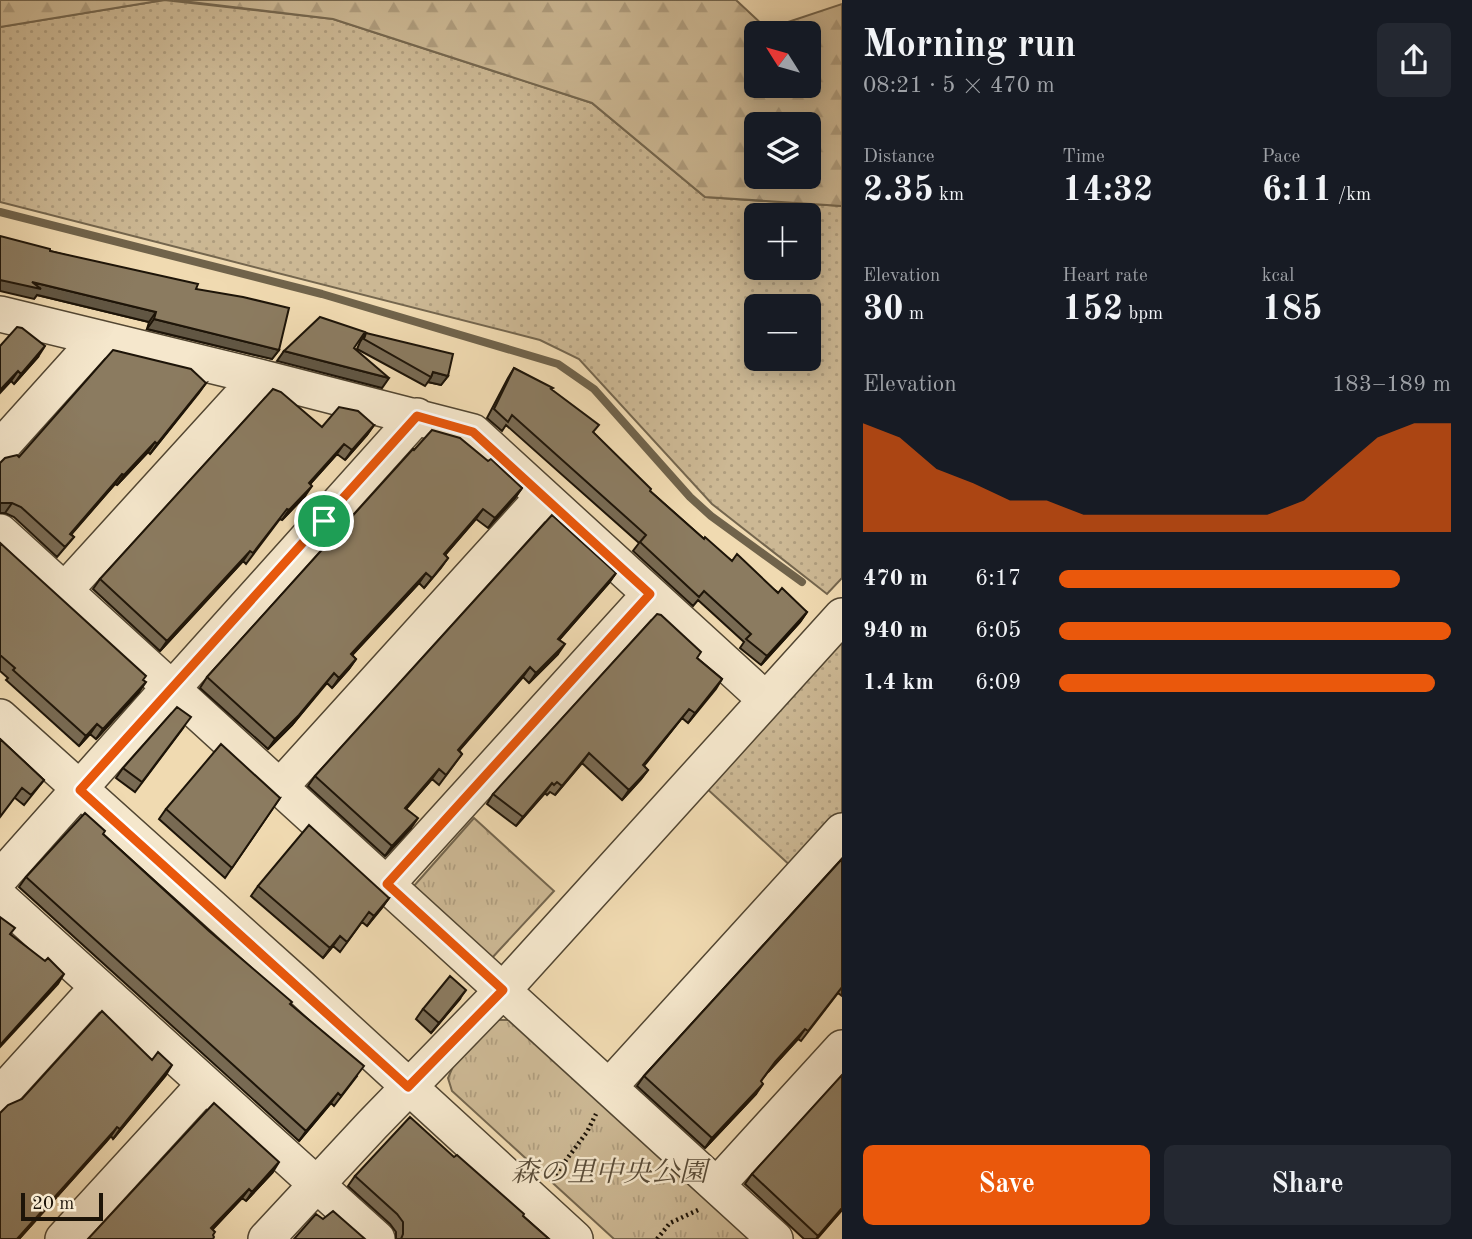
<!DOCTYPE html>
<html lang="en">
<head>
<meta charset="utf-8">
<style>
	body { margin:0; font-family:"Old Standard TT","Noto Serif JP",serif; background:#242831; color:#f1f3f6; height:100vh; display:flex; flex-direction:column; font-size:26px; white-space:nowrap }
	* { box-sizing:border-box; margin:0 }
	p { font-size:23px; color:#9ea1a6 }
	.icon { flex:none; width:38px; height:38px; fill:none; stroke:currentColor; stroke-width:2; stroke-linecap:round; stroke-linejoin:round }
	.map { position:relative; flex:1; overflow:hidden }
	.details { display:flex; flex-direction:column; background:#171b24; width:630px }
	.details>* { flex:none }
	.needle { width:46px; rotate:307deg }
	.controls { position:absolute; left:744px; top:21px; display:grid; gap:14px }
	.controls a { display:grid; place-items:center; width:77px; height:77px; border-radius:10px; background:#171b24; box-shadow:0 4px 18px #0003; font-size:35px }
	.scale { position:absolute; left:21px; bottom:18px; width:82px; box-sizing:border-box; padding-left:7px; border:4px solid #1d1408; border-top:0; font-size:19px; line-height:24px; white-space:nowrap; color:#1d1408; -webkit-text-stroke:5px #f5e7cc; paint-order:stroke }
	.pin { position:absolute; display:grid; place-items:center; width:60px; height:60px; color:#fff; margin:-30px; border:4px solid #fff; border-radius:50%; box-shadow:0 2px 7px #0007 }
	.round { display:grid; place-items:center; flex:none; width:74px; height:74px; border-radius:10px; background:#242831 }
	.overview { display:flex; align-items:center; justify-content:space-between; height:119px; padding:0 21px }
	h1 { font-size:38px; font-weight:800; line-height:52px }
	.metrics { display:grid; grid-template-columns:repeat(3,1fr); gap:10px; height:119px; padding:7px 21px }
	.metrics div { display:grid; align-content:center }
	.metrics b { font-size:35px; font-weight:800 }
	.metrics small { font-size:19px; font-weight:400 }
	.metrics p { font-size:19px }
	.chart { height:196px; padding:14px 21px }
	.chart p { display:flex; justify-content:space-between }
	.chart svg { width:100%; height:126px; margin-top:7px; fill:#ea580c; opacity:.7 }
	.action { display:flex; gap:14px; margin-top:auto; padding:14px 21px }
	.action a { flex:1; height:80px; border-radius:10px; background:#ea580c; color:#fff; font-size:28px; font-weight:800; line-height:80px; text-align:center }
	.action a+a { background:#242831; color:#f1f3f6 }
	ul { padding:0 21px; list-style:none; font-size:23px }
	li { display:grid; grid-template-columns:112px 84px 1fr; align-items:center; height:52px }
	li i { height:18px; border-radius:9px; background:#ea580c }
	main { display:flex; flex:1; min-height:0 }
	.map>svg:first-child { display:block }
	.grass { fill:url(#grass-dots); stroke:#74664e; stroke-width:2; fill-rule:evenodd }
	.forest { fill:url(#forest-firs); stroke:#74664e; stroke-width:2; fill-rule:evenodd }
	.park { fill:url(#park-tufts); stroke:#74664e; stroke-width:2 }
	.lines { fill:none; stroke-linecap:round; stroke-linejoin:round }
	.stream { stroke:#70634b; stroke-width:8 }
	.minor-casing { stroke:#524632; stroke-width:38 }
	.path { stroke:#1d1408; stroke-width:4.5; stroke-dasharray:2 3.5; stroke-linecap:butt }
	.minor { stroke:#f5e7cc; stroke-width:35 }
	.wall { fill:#786a53; stroke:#1d1408; stroke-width:2 }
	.shaded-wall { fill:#615643; stroke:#1d1408; stroke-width:2 }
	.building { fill:#8b7b60; stroke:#1d1408; stroke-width:2 }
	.route-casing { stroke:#fff; stroke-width:14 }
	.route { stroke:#ea580c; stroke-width:9 }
	.labels { text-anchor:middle; stroke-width:5; stroke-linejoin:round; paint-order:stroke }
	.park-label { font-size:28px; font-style:italic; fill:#5a4d39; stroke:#f5e7cc }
</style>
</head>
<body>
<main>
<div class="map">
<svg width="842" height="1239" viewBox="0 0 842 1239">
	<defs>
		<pattern id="grass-dots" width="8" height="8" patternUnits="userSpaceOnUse" patternTransform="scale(1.75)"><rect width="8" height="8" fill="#ccb894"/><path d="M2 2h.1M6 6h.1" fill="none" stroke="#af9d7e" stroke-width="1.8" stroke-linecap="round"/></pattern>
		<pattern id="forest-firs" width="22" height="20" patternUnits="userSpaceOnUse" patternTransform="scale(1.75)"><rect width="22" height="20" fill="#ccb894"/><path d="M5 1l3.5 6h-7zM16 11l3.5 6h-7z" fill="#af9d7e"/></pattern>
		<pattern id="park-tufts" width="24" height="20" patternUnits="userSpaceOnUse" patternTransform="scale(1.75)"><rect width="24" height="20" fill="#ccb894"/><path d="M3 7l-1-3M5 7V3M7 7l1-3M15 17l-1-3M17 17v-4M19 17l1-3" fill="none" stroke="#af9d7e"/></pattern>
	</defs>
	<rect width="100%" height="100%" fill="#f0dab1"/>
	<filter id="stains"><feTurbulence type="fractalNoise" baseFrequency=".00286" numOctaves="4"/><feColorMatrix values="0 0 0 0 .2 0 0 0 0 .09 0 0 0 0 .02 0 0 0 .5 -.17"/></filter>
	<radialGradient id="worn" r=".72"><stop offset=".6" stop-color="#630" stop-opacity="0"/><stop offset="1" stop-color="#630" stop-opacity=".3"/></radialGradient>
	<path class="grass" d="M164 0 333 19 592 103 705 197 842 206V578L827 594 712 504 579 359 540 340 0 202V27ZM756 215H808V268H756ZM756 306H808V359H756Z
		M842 636V816L794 869 704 786Z"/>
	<path class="forest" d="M0 0H164L0 27Z
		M174 0H736L767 29 842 4V206L705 197 592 103 333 19ZM756 33H808V86H756ZM756 124H808V177H756Z"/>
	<path class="park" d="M474 818 554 891 491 959 413 887Z
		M494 1020H512L754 1239H614L452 1091 448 1078 454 1064Z"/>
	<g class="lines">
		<path class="stream" d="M0 212 322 294 558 364 594 389 690 497 711 516 802 582"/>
		<g class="minor-casing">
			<path id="minor" d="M0 314 259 377 473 432 765 699
				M0 448 99 338
				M0 532 775 1239
				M65 590 259 377
				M172 689 417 416
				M0 717 296 983 575 1239
				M280 787 543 497
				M0 878 170 687
				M387 884 650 594
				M0 898 377 1239
				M609 1087 842 831
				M0 1095 98 987
				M717 1185 842 1048
				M63 1239 205 1084
				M266 1239 372 1125 503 990 842 616"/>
		</g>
		<path class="path" d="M552 1179 587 1132 596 1114
			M657 1239 670 1223 698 1210"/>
		<use href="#minor" class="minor"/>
	</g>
	<path class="wall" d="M50 251 196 289 279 350 272 359 147 329 149 322 37 295 34 299Z
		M366 333 448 376 441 385 428 382 425 386 357 349 360 342Z
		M0 346 38 357 14 384 11 381Z
		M514 368 551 389 650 491 704 539 732 561 807 612 800 622 761 665 740 648 744 642 698 600 693 606 633 551 639 543 506 425 502 431 487 418 508 378Z
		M206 383 150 454 148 452 117 485 115 484 71 534 74 537 57 557 14 517 5 513 19 457Z
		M374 425 367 435 345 460 337 454 310 484 305 496 282 520 280 519 246 564 243 561 160 651 93 589 100 579 322 427Z
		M414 450 488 461 522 488 515 498 488 528 476 519 445 555 448 558 424 588 419 583 352 655 356 659 349 669 332 688 327 683 292 725 268 749 200 688 207 677Z
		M0 543 143 680 139 692 96 739 90 734 79 746 6 680 8 678 0 671Z
		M616 573 609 583 559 640 558 654 529 683 523 677 459 750 462 754 439 785 432 779 406 809 411 828 385 856 308 786 315 776Z
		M697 658 722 679 688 723 682 718 644 766 648 770 641 779 622 800 582 763 555 795 550 792 547 795 545 793 516 826 487 804 493 794Z
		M184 727 135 792 116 778 123 768Z
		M0 739 44 780 24 805 15 798Z
		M280 798 225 878 159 819 166 809Z
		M103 834 290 1004 357 1076 334 1106 331 1103 299 1141 19 887 26 877Z
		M842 859V996L838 993 801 1041 798 1039 768 1072 761 1081 756 1094 705 1148 637 1086 644 1076Z
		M258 886 389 898 367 926 362 922 340 952 333 946 323 958 251 896Z
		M459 1000 431 1033 416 1019 423 1009Z
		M166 1075 113 1139 111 1136 106 1142 19 1239H0Z
		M454 1157 523 1216 549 1239H396V1232L390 1224 348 1186 355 1176Z
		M273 1172 246 1201 242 1198 213 1229V1235L88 1239Z
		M752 1174 842 1210 817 1239H804L745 1184Z"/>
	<path class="shaded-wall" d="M0 280 32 282 156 312 149 322 37 295 34 299 0 291Z
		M154 319 279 350 272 359 147 329Z
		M45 346 38 357 14 384 21 374Z
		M284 351 389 378 382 388 277 361Z
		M18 371 11 381 0 393V390Z
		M433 372 448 376 441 385 428 382 431 377Z
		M206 383 199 393 150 454 157 444Z
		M374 425 367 435 345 460 352 450Z
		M155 442 148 452 117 485 124 475Z
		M344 444 337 454 302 493 309 483Z
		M122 474 115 484 63 544 70 534Z
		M312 486 305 496 282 520 289 510Z
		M522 488 515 498 488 528 495 518Z
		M0 503H12L5 513H0Z
		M483 509 476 519 437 564 444 554Z
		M250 551 243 561 160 651 167 641Z
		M448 558 441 568 424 588Z
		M426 573 419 583 344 664 351 654Z
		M616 573 609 583 551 649 558 639Z
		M807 612 800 622 761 665 767 656Z
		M565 644 558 654 529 683 536 673Z
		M356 659 349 669 332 688 339 678Z
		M530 667 523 677 451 760 458 750Z
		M334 673 292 725 268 749 275 739Z
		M722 679 716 689 688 723 695 713Z
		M146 682 139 692 96 739 103 729Z
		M689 709 682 718 636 775 643 765Z
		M97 724 90 734 79 746 86 736Z
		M589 753 582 763 555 795 562 786Z
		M439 769 432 779 398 818 405 808Z
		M648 770 641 779 622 800 629 790Z
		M552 783 545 793 516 826 523 817Z
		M418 818 411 828 385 856 392 846Z
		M389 898 382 908 367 926 374 916Z
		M340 936 333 946 323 958 330 948Z
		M64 974 58 984 0 1047V1045Z
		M466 990 459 1000 431 1033 439 1023Z
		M805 1029 798 1039 768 1072 775 1062Z
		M172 1065 166 1075 113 1139 120 1129Z
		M763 1084 756 1094 705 1148 712 1138Z
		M338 1093 331 1103 299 1141 306 1131Z
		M117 1127 111 1136 45 1210 19 1239H17Z
		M279 1162 273 1172 246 1201 252 1192Z
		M249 1189 242 1198 204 1238 211 1228Z
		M842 1208V1210L816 1239 818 1236Z"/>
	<path class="building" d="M0 236 50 249V251L198 284 196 289 243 297 289 308 279 350 154 319 156 312 32 282 41 289 0 280Z
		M320 317 365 332 354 348 389 378 284 351Z
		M17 327 22 328 45 346 21 374 18 371 0 390V346Z
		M366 333 453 354 448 376 433 372 431 377 364 339Z
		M113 350 191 369 206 383 157 444 155 442 124 475 122 474 70 534 74 537 65 547 21 507 12 503H0V463L5 458 17 455 19 457Z
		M514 368 553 388 551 389 599 425 593 432 651 489 650 491 704 539 705 537 732 561 737 554 778 593 782 588 807 612 767 656 746 639 751 634 704 591 699 597 640 542 646 535 512 415 508 422 494 409Z
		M273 389 281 392 322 427 339 407 358 411 374 425 352 450 344 444 309 483 312 486 289 510 287 509 253 553 250 551 167 641 100 579Z
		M432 430 460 438 488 461 491 459 522 488 495 518 483 509 444 554 448 558 432 578 426 573 351 654 356 659 339 678 334 673 299 715 275 739 207 677 413 449 414 450Z
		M552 515 616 573 558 639 565 644 536 673 530 667 458 750 462 754 446 775 439 769 405 808 418 818 392 846 315 776Z
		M0 543 146 676 143 680 146 682 103 729 97 724 86 736 13 670 15 668 0 655Z
		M657 614 661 615 701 652 697 658 722 679 695 713 689 709 643 765 648 770 629 790 589 753 562 786 557 782 554 785 552 783 523 817 493 794Z
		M177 707 191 717 142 782 123 768Z
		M0 739 44 780 31 795 22 788 0 817Z
		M221 744 280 798 232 868 166 809Z
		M85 813 105 831 103 834 209 931 292 1002 290 1004 364 1066 341 1096 338 1093 306 1131 26 877Z
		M309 825 389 898 374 916 369 912 347 942 340 936 330 948 258 886Z
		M842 859V987L808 1031 805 1029 775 1062 761 1081 763 1084 712 1138 644 1076Z
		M0 917 15 928 10 934 45 961 48 958 64 974 0 1045Z
		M450 976 466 990 439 1023 423 1009Z
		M102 1011 152 1060 158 1052 172 1065 120 1129 117 1127 113 1132 17 1239H0V1113L8 1105 22 1099Z
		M842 1075V1208L818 1236 752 1174Z
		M214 1103 279 1162 252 1192 249 1189 211 1228 215 1232 213 1235 214 1237 213 1239H88Z
		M410 1117 454 1157 457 1155 524 1214 523 1216 549 1239H401L403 1234V1222L397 1214 355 1176Z
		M333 1211 365 1239H294L316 1214 323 1219Z"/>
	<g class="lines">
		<g class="route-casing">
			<path id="route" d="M417 416 473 432 650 594 387 884 503 990 408 1087 80 790Z"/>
		</g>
		<use href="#route" class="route"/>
	</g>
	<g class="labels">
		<g class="park-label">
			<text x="609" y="1181">森の里中央公園</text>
		</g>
	</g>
	<rect width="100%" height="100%" filter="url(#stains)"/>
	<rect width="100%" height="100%" fill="url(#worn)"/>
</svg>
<div class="controls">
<a><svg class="needle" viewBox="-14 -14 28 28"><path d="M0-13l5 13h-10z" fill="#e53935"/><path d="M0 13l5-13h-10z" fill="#9ea1a6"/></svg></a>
<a><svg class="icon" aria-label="layers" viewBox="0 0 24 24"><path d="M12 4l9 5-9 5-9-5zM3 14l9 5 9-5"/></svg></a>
<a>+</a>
<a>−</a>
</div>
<div class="scale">20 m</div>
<div class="pin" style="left:324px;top:521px;background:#1e9e55"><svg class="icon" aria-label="arrive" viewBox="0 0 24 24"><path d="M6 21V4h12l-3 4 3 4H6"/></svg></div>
</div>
<section class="details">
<div class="overview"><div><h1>Morning run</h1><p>08:21 · 5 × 470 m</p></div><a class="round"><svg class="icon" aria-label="share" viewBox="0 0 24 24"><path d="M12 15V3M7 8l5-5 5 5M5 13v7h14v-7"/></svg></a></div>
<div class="metrics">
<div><p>Distance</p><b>2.35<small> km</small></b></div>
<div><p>Time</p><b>14:32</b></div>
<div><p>Pace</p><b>6:11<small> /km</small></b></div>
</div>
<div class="metrics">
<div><p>Elevation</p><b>30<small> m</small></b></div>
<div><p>Heart rate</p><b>152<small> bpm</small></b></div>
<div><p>kcal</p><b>185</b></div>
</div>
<div class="chart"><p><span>Elevation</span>183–189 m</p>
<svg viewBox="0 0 160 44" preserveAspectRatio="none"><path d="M0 44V6L10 11L20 22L30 27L40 33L50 33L60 38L70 38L80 38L90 38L100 38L110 38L120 33L130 22L140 11L150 6L160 6V44z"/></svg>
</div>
<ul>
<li><b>470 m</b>6:17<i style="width:87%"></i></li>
<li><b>940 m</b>6:05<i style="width:100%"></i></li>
<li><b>1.4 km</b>6:09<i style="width:96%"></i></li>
</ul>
<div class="action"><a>Save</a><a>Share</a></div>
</section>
</main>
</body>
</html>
